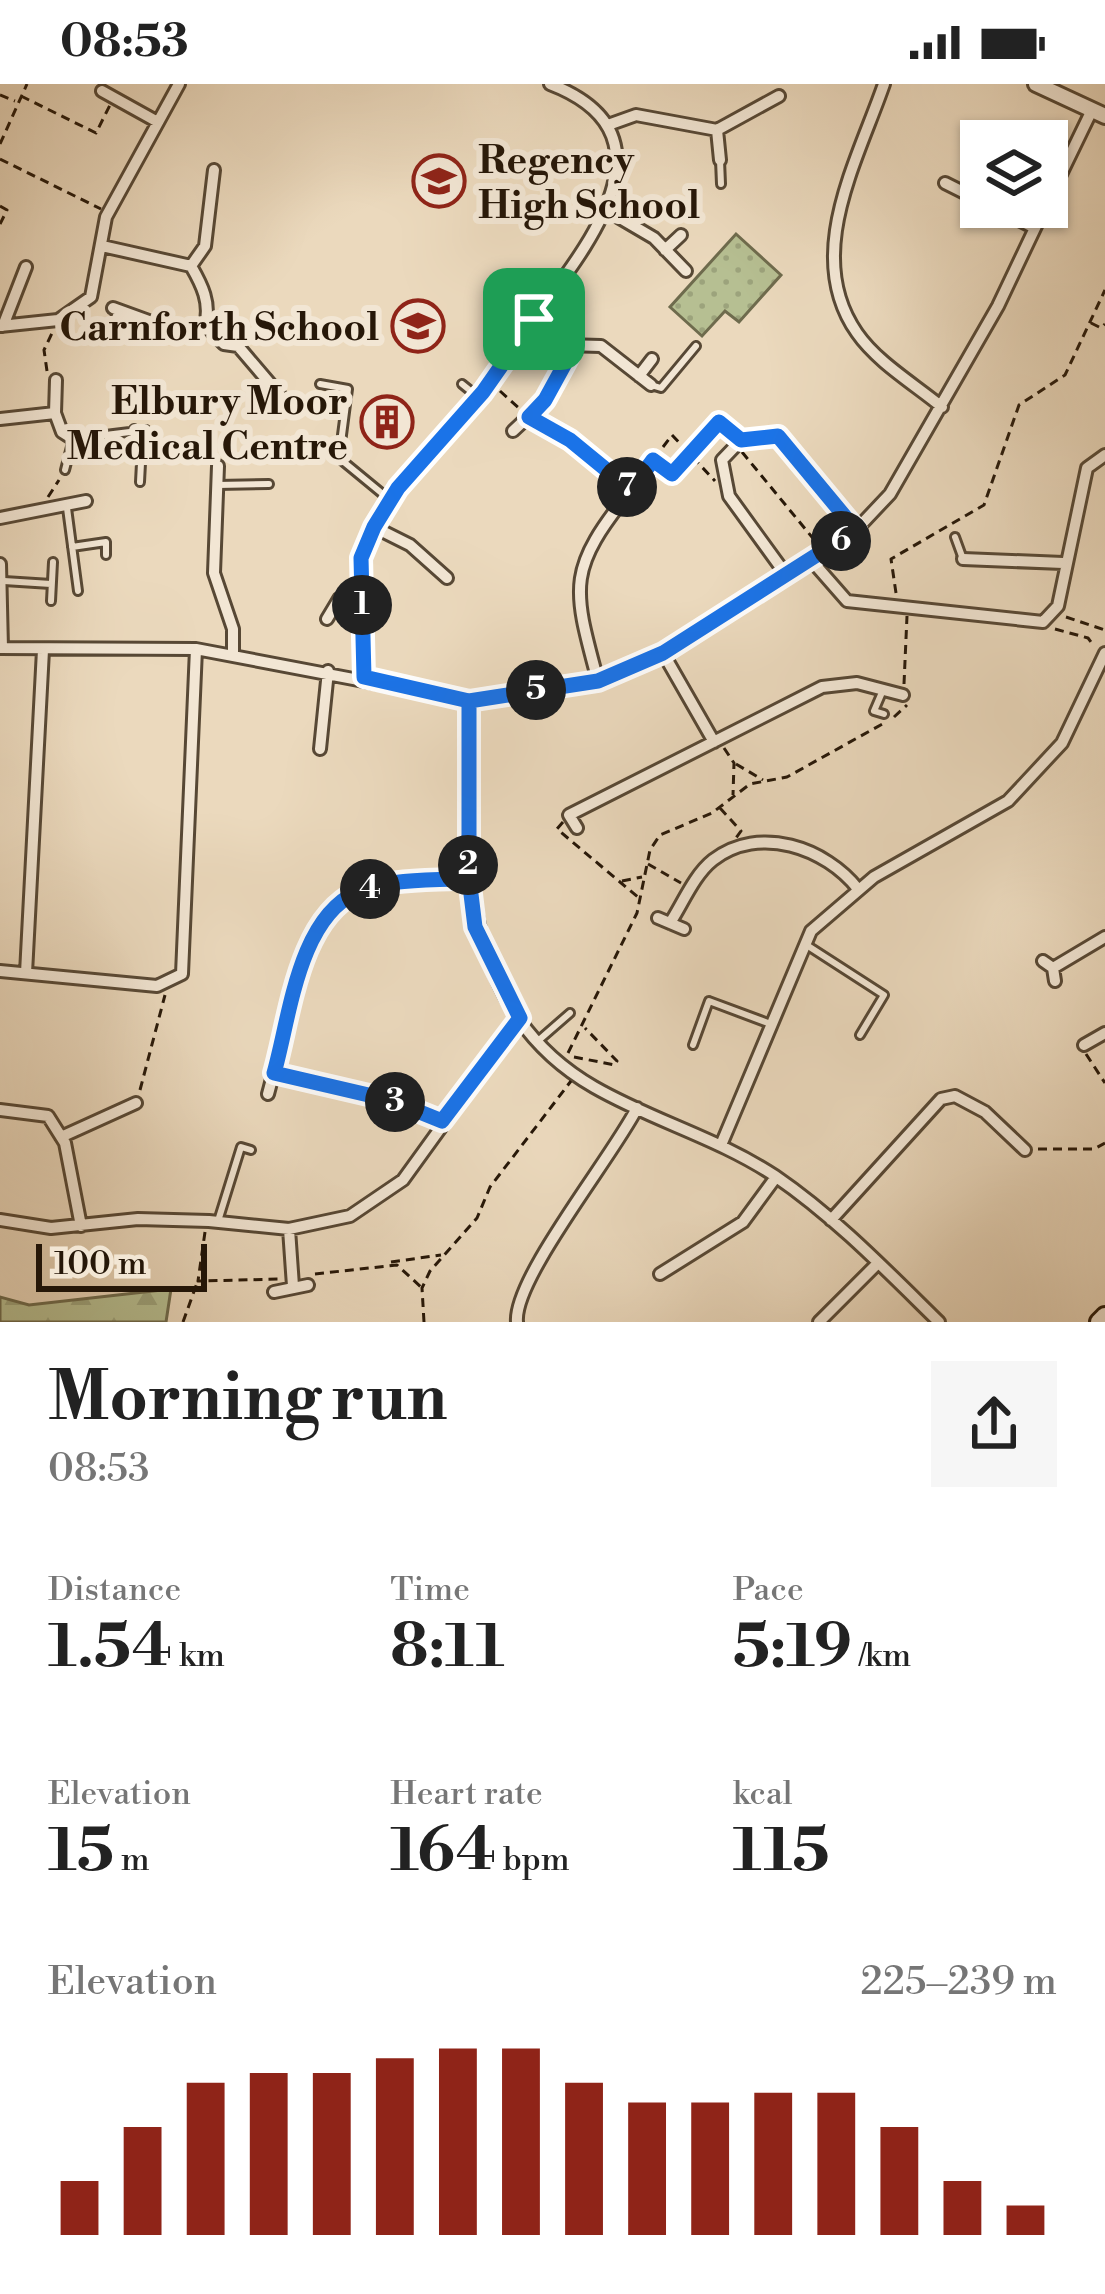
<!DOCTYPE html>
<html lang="en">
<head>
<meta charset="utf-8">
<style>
	body { margin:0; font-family:"Libre Bodoni",serif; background:#f6f6f6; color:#222; height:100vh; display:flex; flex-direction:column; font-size:45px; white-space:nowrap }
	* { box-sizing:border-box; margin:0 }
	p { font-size:39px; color:#767676 }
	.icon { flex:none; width:66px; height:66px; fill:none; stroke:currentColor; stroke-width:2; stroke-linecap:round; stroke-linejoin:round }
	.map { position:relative; height:1238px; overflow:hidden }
	.side { display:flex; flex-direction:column; background:#fff; flex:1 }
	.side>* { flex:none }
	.tools { position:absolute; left:960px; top:36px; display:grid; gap:24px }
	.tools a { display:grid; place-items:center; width:108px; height:108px; border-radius:0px; background:#fff; box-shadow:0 3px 9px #0004; font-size:60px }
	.scale { position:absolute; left:36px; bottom:30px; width:171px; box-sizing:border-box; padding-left:12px; border:6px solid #261708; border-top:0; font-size:33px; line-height:42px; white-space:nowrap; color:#261708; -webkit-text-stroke:9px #f2e6d4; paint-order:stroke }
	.pin { position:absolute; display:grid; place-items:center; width:102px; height:102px; color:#fff; margin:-51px; border-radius:24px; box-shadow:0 6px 18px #0006 }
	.km { position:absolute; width:60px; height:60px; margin:-30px; border-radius:50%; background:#222; color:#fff; font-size:33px; line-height:60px; text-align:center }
	.round { display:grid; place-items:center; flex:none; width:126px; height:126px; border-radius:0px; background:#f6f6f6 }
	.head { display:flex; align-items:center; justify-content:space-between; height:204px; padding:0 48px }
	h1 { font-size:66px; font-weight:700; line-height:90px }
	.figures { display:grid; grid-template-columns:repeat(3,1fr); gap:18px; height:204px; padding:12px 48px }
	.figures div { display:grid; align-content:center }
	.figures b { font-size:60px; font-weight:700 }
	.figures small { font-size:33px; font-weight:400 }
	.figures p { font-size:33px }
	.chart { height:336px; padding:24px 48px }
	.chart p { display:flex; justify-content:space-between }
	.chart svg { width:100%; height:216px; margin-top:12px; stroke:#8f2418; stroke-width:6 }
	.status { display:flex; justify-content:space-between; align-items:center; height:84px; padding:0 60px; background:#fff; direction:ltr }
	.status svg { height:33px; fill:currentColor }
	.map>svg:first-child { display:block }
	.forest { fill:url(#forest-firs); stroke:#6e6b4d; stroke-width:3 }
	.garden { fill:url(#garden-dots); stroke:#6e6b4d; stroke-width:3 }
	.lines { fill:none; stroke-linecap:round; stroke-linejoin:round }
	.service-casing { stroke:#574835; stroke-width:12 }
	.minor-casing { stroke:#574835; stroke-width:16 }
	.tertiary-casing { stroke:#574835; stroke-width:20 }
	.secondary-casing { stroke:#261708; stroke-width:22 }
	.path { stroke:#261708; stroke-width:3; stroke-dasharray:9 6; stroke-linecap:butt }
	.service { stroke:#f2e6d4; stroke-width:6 }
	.minor { stroke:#f2e6d4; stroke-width:10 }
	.tertiary { stroke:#f2e6d4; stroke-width:14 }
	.secondary { stroke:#f2e6d4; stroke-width:16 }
	.route-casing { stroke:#fff; stroke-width:24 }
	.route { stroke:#1a73e8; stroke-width:15 }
	.labels { text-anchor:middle; stroke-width:12; stroke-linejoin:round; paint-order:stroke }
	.poi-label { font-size:39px; font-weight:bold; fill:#261708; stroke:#f2e6d4; text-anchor:end }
</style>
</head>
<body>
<div class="status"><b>08:53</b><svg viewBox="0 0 49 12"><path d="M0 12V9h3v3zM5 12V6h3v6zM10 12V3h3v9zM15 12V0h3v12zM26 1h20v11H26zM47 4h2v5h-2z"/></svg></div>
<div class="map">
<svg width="1105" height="1238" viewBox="0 0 1105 1238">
	<defs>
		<pattern id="forest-firs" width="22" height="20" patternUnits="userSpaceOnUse" patternTransform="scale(3)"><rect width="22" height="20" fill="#b6bf92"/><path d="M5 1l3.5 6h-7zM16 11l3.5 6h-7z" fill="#9ca37c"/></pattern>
		<pattern id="garden-dots" width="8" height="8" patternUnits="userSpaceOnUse" patternTransform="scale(3)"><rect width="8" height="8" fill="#b6bf92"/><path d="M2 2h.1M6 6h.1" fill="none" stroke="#9ca37c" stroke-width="1.8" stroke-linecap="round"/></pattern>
	</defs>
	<rect width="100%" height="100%" fill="#ebd9bd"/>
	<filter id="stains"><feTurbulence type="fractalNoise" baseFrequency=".00167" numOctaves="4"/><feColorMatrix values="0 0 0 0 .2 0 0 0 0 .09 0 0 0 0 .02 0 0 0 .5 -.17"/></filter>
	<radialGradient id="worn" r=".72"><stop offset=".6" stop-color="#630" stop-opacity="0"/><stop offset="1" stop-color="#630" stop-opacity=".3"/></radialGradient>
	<path class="forest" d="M171 1205 166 1238H0V1213L29 1221Z"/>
	<path class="garden" d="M736 150 781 191 739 238 725 227 702 252 670 223Z"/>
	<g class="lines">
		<g class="service-casing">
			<path id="service" d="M720 76 721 100
				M320 300 348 305 339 374 390 416
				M462 300 478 313
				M651 301 661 304 696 262
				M134 345 142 360 140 398
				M65 386 73 355 146 346
				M217 401 269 400
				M67 424 78 507
				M955 453 963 475
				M72 463 106 458V471
				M4 497 51 500
				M51 517 53 478
				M883 606 874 627 884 630
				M805 860 884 911 860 951
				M539 956 570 929
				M693 961 709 917 768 939
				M218 1137 241 1063 251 1066"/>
		</g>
		<g class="minor-casing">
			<path id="minor" d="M884 0C857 78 803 172 857 249 877 278 914 300 942 323
				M102 7 156 37
				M608 41 636 31 717 46 779 12
				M717 46 720 76
				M945 99 981 117
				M1047 119 1092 26
				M993 123 1035 144
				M608 127 654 154 686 187
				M102 162 191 182C202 201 211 219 205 241L179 248 113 224
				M665 166 681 151
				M191 182 205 162 214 86
				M205 241 224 260 238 262 284 316
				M0 242 58 236 91 213 106 133 179 0
				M3 242 26 183
				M113 244 120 227
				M564 261 601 262 651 301
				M639 292 652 275
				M55 329 62 348 73 355
				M0 335 55 329 56 296
				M513 347 545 317 568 274 561 252 534 235
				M218 382 214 489 233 545V569
				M0 434 86 417
				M374 443 410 461 447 494
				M963 475 1063 479
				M812 477 847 517 1043 538 1058 522 1087 384 1105 371
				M0 480 2 564
				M787 492 729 412 722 376 745 352H778L856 446
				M327 535 339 515 362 512
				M0 564 196 565 469 617 598 597 663 569 856 446 890 410 998 222 1045 123
				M663 569 714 658
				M364 593C364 546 351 492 371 448 396 395 442 356 479 312 499 288 514 261 532 237 584 166 683 51 550 0
				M598 597C572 501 567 486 631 406
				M469 617C466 758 452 921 594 1003 653 1037 718 1054 775 1092 835 1133 887 1187 939 1238
				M320 665 328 587
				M577 744 569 731 822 603 857 599 903 611
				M658 834 684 845
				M670 839C683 819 694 791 713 776 759 740 826 764 858 805
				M1043 877 1053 884 1055 897
				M1053 884 1105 853
				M0 887 157 902 182 890 196 565
				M26 889 43 566
				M1084 961 1105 949
				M268 1010C284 953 300 836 356 808 386 794 436 797 469 794
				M390 1016 442 1037
				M0 1026 48 1032 65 1059 81 1142
				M61 1053 136 1019
				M721 1061 811 847 874 793 1008 717 1062 659 1105 569
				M0 1136 51 1144 138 1135 209 1137 289 1145 350 1132 403 1096 520 934
				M831 1136 941 1015 955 1012 985 1028 1025 1066
				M289 1145 293 1202
				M660 1190 743 1138 776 1093
				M274 1208 308 1201
				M517 1238C513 1195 613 1072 637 1024
				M819 1238 878 1179"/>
		</g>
		<g class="tertiary-casing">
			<path id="tertiary" d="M1036 0 1105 32"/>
		</g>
		<g class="secondary-casing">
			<path id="secondary" d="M1099 1238 1105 1232"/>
		</g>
		<path class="path" d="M0 11 15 17
			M21 12 96 49 110 21
			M0 60 27 0
			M0 75 101 125
			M0 122 7 126 0 140
			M1091 239 1101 244 1105 240
			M47 287 44 266 54 245
			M500 307 520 325
			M537 337 621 398
			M742 368 816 458
			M653 376 672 390 719 337 731 347
			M636 399 672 351 715 397
			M48 413 59 396
			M896 509 891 475 984 421 1019 321 1065 291 1105 206
			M1066 533 1105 546
			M1055 545 1088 554 1094 562
			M904 600 907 532
			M894 633 907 621
			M724 664 734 679 733 711
			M736 680 763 696
			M720 724 741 747 736 754
			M563 738 557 745 639 814
			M648 780 681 799
			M622 797 642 793
			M568 969 637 829 650 766 660 751 712 729 750 700 787 693 886 638
			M1086 970 1105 999
			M574 973 615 981 617 977 585 944
			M286 992 382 1014
			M140 1006 165 911
			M1038 1065H1094L1105 1059
			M205 1148 198 1197 282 1195
			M391 1178 441 1171
			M315 1190 397 1181 421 1203
			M183 1238 197 1199
			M424 1238 422 1204 430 1187 477 1134 490 1103 571 997"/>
		<use href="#service" class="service"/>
		<use href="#minor" class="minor"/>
		<use href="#tertiary" class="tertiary"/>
		<use href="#secondary" class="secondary"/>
	</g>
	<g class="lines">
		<g class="route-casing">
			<path id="route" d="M534 235 483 308 398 404 374 443 361 474 364 593 469 617V794L475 843 520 934 442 1037 390 1016 274 989C290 933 298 835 357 808 387 794 436 797 469 794V617L598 597 663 569 856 446 778 352 741 356 719 338 672 390 653 376 631 406 570 356 529 333 545 316 568 274 561 252 534 235"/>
		</g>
		<use href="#route" class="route"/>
	</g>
	<defs>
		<g id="school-ring" transform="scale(2.7)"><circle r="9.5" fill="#f2e6d4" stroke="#8f2418" stroke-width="1.5"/><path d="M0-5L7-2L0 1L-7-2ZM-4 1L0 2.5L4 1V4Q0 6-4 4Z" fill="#8f2418"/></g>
		<g id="building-ring" transform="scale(2.7)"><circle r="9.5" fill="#f2e6d4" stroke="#8f2418" stroke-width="1.5"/><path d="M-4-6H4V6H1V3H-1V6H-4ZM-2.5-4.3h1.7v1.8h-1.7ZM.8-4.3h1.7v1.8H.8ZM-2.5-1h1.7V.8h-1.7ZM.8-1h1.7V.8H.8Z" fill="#8f2418"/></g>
	</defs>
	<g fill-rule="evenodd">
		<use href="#school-ring" x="439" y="97"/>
		<use href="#school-ring" x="418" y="242"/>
		<use href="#building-ring" x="387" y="338"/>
	</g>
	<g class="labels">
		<g class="poi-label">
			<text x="478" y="89" text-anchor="start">Regency<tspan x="478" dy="45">High School</tspan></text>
			<text x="379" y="256">Carnforth School</text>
			<text x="348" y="330">Elbury Moor<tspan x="348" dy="45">Medical Centre</tspan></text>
		</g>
	</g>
	<rect width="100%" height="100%" filter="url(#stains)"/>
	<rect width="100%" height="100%" fill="url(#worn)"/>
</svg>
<div class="tools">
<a><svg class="icon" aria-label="layers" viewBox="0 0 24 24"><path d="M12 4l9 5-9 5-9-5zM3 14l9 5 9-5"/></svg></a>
</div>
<div class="scale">100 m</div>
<div class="pin" style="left:534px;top:235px;background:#1e9e55"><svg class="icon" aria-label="arrive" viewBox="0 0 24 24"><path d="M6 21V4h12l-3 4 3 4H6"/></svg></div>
<b class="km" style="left:362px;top:521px">1</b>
<b class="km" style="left:468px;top:781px">2</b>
<b class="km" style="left:395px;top:1018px">3</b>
<b class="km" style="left:370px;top:805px">4</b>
<b class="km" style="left:536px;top:606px">5</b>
<b class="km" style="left:841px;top:457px">6</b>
<b class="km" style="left:627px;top:403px">7</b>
</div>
<section class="side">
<div class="head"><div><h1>Morning run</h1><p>08:53</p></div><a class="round"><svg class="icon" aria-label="share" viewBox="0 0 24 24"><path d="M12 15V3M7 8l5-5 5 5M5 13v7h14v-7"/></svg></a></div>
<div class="figures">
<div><p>Distance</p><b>1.54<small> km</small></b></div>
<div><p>Time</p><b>8:11</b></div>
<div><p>Pace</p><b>5:19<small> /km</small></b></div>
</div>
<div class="figures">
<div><p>Elevation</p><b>15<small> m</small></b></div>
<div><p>Heart rate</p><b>164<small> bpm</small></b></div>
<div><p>kcal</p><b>115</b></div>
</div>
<div class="chart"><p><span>Elevation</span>225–239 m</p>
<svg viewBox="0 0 160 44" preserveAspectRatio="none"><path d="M5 44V33M15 44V22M25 44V13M35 44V11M45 44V11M55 44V8M65 44V6M75 44V6M85 44V13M95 44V17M105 44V17M115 44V15M125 44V15M135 44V22M145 44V33M155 44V38"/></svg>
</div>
</section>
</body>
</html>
